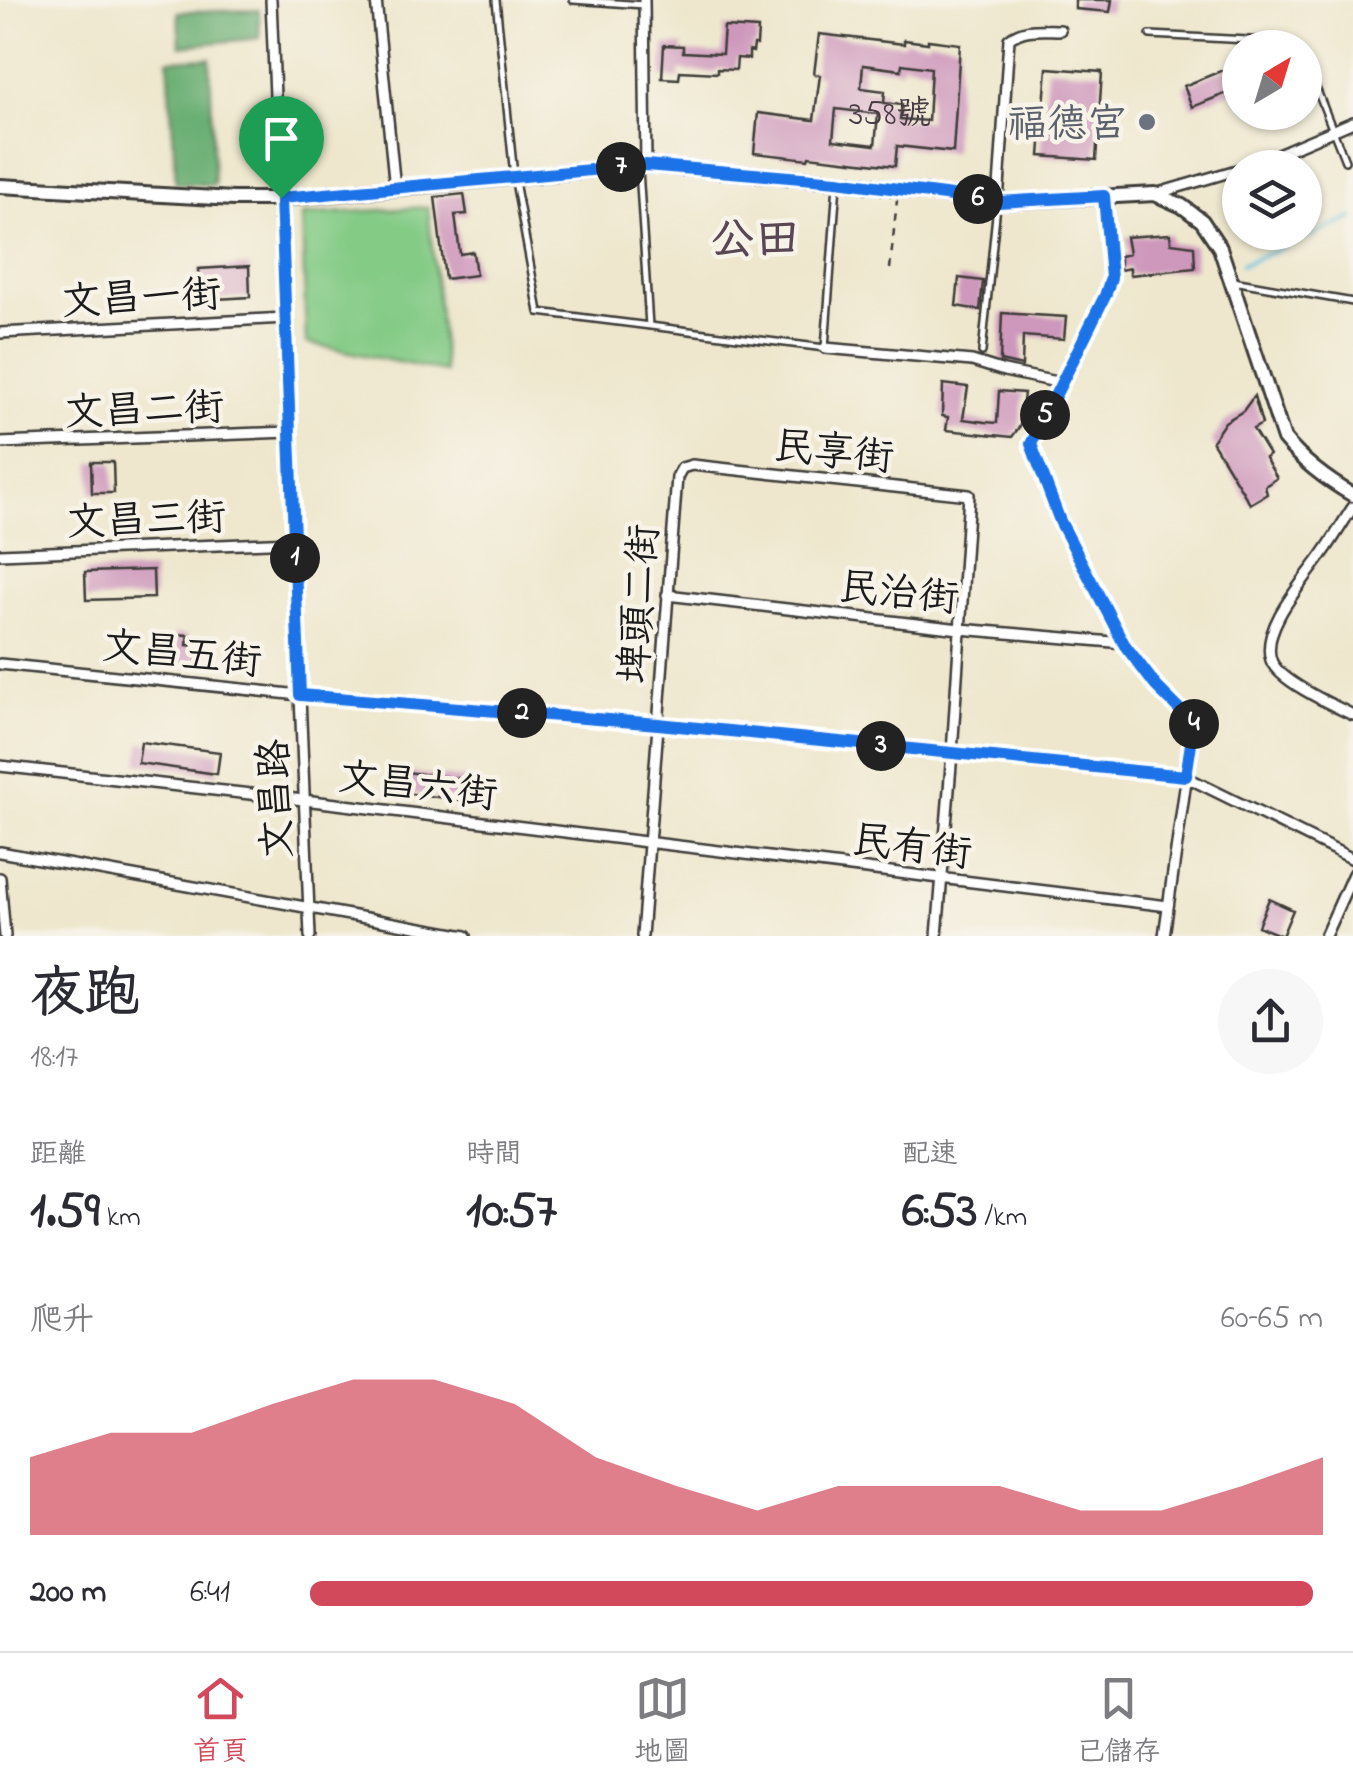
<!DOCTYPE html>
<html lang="zh-TW">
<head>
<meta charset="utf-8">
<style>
	body { margin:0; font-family:"Indie Flower","LXGW WenKai TC",sans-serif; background:#f7f7f7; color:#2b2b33; height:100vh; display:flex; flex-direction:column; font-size:38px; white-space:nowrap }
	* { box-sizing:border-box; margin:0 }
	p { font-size:32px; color:#7c7c81 }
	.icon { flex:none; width:55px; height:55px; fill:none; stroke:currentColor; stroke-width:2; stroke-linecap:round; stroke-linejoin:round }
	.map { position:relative; height:936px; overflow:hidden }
	.sheet { display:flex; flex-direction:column; background:#fff; flex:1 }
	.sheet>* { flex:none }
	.needle { width:65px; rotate:38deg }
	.controls { position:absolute; left:1222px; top:30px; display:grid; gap:20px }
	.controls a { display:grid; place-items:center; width:100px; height:100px; border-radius:50%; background:#fff; box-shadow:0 2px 8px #0004; font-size:50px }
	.pin { position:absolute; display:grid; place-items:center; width:85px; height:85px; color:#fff; margin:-102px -42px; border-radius:50% 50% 50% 0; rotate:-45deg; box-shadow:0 0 10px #0007 }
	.pin .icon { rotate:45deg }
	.km { position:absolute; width:50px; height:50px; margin:-25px; border-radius:50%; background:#222; color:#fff; font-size:28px; line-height:50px; text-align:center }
	.round { display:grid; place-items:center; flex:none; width:105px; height:105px; border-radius:52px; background:#f7f7f7 }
	.head { display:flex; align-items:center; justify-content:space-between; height:170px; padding:0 30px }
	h1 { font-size:55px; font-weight:700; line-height:75px }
	.stats { display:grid; grid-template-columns:repeat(3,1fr); gap:15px; height:170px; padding:10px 30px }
	.stats div { display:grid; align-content:center }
	.stats b { font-size:50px; font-weight:700 }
	.stats small { font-size:28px; font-weight:400 }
	.stats p { font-size:28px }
	.chart { height:280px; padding:20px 30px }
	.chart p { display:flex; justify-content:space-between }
	.chart svg { width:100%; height:180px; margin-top:10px; fill:#d1495b; opacity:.7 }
	ul { padding:0 30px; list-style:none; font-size:32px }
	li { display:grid; grid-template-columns:160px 120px 1fr; align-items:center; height:75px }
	li i { height:25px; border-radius:12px; background:#d1495b }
	.tab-bar { display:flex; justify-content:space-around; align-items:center; height:140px; border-top:2px solid #e1e1e2; background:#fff; font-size:28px; color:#7c7c81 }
	.tab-bar a { display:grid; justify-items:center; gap:5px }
	.tab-bar .selected { color:#d1495b }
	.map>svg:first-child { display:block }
	.green { fill:#84cb86; stroke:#507451; stroke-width:2.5 }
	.forest { fill:#6baf73; stroke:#446648; stroke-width:2.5 }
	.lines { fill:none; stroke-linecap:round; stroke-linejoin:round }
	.stream { stroke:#61c3df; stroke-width:4 }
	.building { fill:#ce97bc; fill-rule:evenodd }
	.service-casing { stroke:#3c3a37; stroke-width:10 }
	.minor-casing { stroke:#3c3a37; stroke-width:14 }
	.secondary-casing { stroke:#3c3a37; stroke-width:18 }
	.path { stroke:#3c3a37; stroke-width:2.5; stroke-dasharray:8 8; stroke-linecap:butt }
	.service { stroke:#fff; stroke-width:5 }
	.minor { stroke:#fff; stroke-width:9 }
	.secondary { stroke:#fff; stroke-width:12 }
	.route-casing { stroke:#fff; stroke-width:20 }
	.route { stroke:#1a73e8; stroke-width:12 }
	.worship-dot { fill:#6b7280; stroke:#f7f3e8; stroke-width:4 }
	.labels { text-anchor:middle; stroke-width:9; stroke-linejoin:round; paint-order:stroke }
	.number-label { font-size:35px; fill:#483b44 }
	.worship-label { font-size:40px; fill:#5b616d; stroke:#f7f3e8; text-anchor:end }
	.street-label { font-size:40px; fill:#1c1c1c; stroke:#f7f3e8 }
	.quarter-label { font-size:45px; font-weight:bold; fill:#5a4754; stroke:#f7f3e8 }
</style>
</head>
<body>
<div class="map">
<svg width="1353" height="936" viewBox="0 0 1353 936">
	<rect width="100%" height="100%" fill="#f7f3e8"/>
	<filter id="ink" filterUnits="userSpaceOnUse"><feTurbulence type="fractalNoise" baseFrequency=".01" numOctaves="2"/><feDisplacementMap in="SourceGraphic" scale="20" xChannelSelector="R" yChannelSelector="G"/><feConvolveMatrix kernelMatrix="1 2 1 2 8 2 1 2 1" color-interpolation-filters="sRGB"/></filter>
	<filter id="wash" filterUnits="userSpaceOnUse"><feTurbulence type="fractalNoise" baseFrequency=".0048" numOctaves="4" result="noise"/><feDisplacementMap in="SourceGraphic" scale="40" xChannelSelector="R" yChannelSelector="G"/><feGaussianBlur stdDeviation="2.25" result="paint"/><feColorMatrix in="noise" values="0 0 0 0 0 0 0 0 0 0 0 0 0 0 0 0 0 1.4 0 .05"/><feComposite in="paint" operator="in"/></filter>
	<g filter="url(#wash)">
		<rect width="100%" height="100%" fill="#eee7cd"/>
		<path class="green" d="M428 207 445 372 306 343 302 215Z"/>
		<path class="forest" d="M259 10 260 38 180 46 178 12Z
			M210 58 214 185 176 183 168 60Z"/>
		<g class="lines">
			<path class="stream" d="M1241 265 1353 218"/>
		</g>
		<g id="blocks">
			<path class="building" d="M1075 0H1112L1110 12 1075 9Z
				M724 27 758 29 757 45H754L753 52 749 51V59L737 58 736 70 717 69V73L680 71 679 79 662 78 664 45 683 46V52L722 54Z
				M819 34 904 44V40L928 43V40L960 44 953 152 897 146 895 166 809 156 808 159 754 153 758 113 814 120 820 75 814 74ZM902 64 931 68 928 121 900 119 902 105 884 103 885 91 861 88 863 65 901 70ZM836 109 878 114 875 145 833 140Z
				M1240 63V88L1192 107 1184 86Z
				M1047 68 1102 72 1096 160 1040 156Z
				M464 194 467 214 455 215 460 254 473 252 476 275 445 279 435 197Z
				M1170 234 1171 243 1194 246 1195 268 1130 275V268L1120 270V256L1129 254 1126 237Z
				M249 266 250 297 200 300 198 269Z
				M959 278 983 281 980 310 956 306Z
				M1002 313 1066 317 1064 339 1023 336 1022 366 1000 361Z
				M943 384 968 387 963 419 985 422 997 423 999 391 1024 393 1020 426 1012 437 946 430 948 417 942 416Z
				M1254 396 1262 424 1253 429 1269 455 1265 458 1277 478 1265 486 1267 494 1250 504 1212 441 1225 422 1243 411Z
				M91 462H113L114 493H92Z
				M153 570 154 598 86 600 85 572Z
				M175 634 188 635 187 645 198 646 196 667 163 664 165 643 175 644Z
				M141 742 220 752 217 774 138 763Z
				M390 770 472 780 470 801 388 791Z
				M1269 899 1293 910 1282 936 1258 926Z"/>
		</g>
	</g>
	<g filter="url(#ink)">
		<use href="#blocks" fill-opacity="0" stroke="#3c3a37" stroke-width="2.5"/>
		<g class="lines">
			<g class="service-casing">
				<path id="service" d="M496 0 514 176 539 312 825 348 837 184
					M573 0 644 5
					M1150 35 1290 42 1296 48
					M1305 60 1345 161
					M639 169 649 326
					M1233 281 1353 302
					M982 352 997 205"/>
			</g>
			<g class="minor-casing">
				<path id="minor" d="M271 0 310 936
					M376 0 395 189
					M644 0 646 165
					M1245 168 1353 122
					M1155 194 1240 169
					M998 202 1009 39C1024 27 1041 30 1060 30
					M0 333 286 318
					M825 348 972 361 1004 371 1061 383 1105 296 1111 278 1104 196
					M1061 383 1031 444C1056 512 1086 579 1123 642 1142 673 1168 698 1194 724L1164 936
					M0 443 290 432
					M1353 507C1343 522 1334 538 1324 552 1307 578 1260 626 1271 660 1277 680 1334 706 1353 715
					M0 554 294 542
					M667 595 960 629 1124 643
					M0 664 300 695 658 724 1186 777 1353 859
					M0 766 304 800 1168 906
					M0 852 466 936
					M0 878 5 936
					M642 936 677 477 682 468 692 465 969 495 952 753 937 936
					M1325 936 1353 874"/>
			</g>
			<g class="secondary-casing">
				<path id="secondary" d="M0 186 234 199H281L646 165 837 181 998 202 1155 194 1182 206 1202 221 1220 248 1284 439C1303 462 1327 480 1353 495"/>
			</g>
			<path class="path" d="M890 269 897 200"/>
			<use href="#service" class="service"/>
			<use href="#minor" class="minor"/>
			<use href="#secondary" class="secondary"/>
		</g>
	</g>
	<g class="lines" filter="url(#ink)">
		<g class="route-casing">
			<path id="route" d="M646 165 837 181 998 202 1104 196 1111 278 1105 296 1031 444 1060 521 1124 644 1156 686 1194 724 1186 776 658 724 300 695 281 198Z"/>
		</g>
		<use href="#route" class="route"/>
	</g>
	<circle class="worship-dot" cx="1147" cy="122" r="10"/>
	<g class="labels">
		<g class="number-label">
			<text x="890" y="124">358號</text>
		</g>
		<g class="worship-label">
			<text x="1127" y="136">福德宮</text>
		</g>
		<g class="street-label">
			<text transform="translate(141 296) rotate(-3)" y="14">文昌一街</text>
			<text transform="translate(144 408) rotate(-2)" y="14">文昌二街</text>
			<text transform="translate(834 450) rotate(6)" y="14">民享街</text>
			<text transform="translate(146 518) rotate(-2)" y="14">文昌三街</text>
			<text transform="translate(899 591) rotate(6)" y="14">民治街</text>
			<text transform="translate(637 604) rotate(-86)" y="14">埤頭二街</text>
			<text transform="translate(182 652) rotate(6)" y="14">文昌五街</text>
			<text transform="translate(418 784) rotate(7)" y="14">文昌六街</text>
			<text transform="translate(274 799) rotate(-92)" y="14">文昌路</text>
			<text transform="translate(912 845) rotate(7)" y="14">民有街</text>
		</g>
		<g class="quarter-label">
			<text x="755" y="253">公田</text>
		</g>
	</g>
</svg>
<div class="controls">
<a><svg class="needle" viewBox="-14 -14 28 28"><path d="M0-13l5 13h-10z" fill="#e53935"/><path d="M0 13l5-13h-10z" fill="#7c7c81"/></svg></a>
<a><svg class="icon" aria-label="layers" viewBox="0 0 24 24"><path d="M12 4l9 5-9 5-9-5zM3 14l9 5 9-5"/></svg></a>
</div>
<div class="pin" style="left:281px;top:198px;background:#1e9e55"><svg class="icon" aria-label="arrive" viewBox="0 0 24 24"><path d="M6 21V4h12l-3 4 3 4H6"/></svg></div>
<b class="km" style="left:295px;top:558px">1</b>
<b class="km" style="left:522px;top:713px">2</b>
<b class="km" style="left:881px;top:746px">3</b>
<b class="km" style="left:1194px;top:724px">4</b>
<b class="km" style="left:1045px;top:415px">5</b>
<b class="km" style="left:978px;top:199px">6</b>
<b class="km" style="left:621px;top:167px">7</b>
</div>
<section class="sheet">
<div class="head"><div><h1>夜跑</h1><p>18:17</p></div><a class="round"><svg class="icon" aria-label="share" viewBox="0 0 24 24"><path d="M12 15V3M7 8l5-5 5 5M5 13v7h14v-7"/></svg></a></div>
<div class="stats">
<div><p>距離</p><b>1.59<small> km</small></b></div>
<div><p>時間</p><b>10:57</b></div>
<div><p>配速</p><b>6:53<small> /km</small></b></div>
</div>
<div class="chart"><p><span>爬升</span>60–65 m</p>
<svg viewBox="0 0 160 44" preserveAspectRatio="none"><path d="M0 44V25L10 19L20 19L30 12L40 6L50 6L60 12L70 25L80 32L90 38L100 32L110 32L120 32L130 38L140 38L150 32L160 25V44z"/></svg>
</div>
<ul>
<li><b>200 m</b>6:41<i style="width:99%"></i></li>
</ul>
</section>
<nav class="tab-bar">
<a class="selected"><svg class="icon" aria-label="home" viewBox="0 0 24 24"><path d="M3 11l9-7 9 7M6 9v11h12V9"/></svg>首頁</a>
<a><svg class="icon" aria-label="map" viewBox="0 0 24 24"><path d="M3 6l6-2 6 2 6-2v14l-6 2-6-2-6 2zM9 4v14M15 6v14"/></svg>地圖</a>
<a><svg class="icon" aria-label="saved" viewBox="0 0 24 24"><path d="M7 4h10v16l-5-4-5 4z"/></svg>已儲存</a>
</nav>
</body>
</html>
